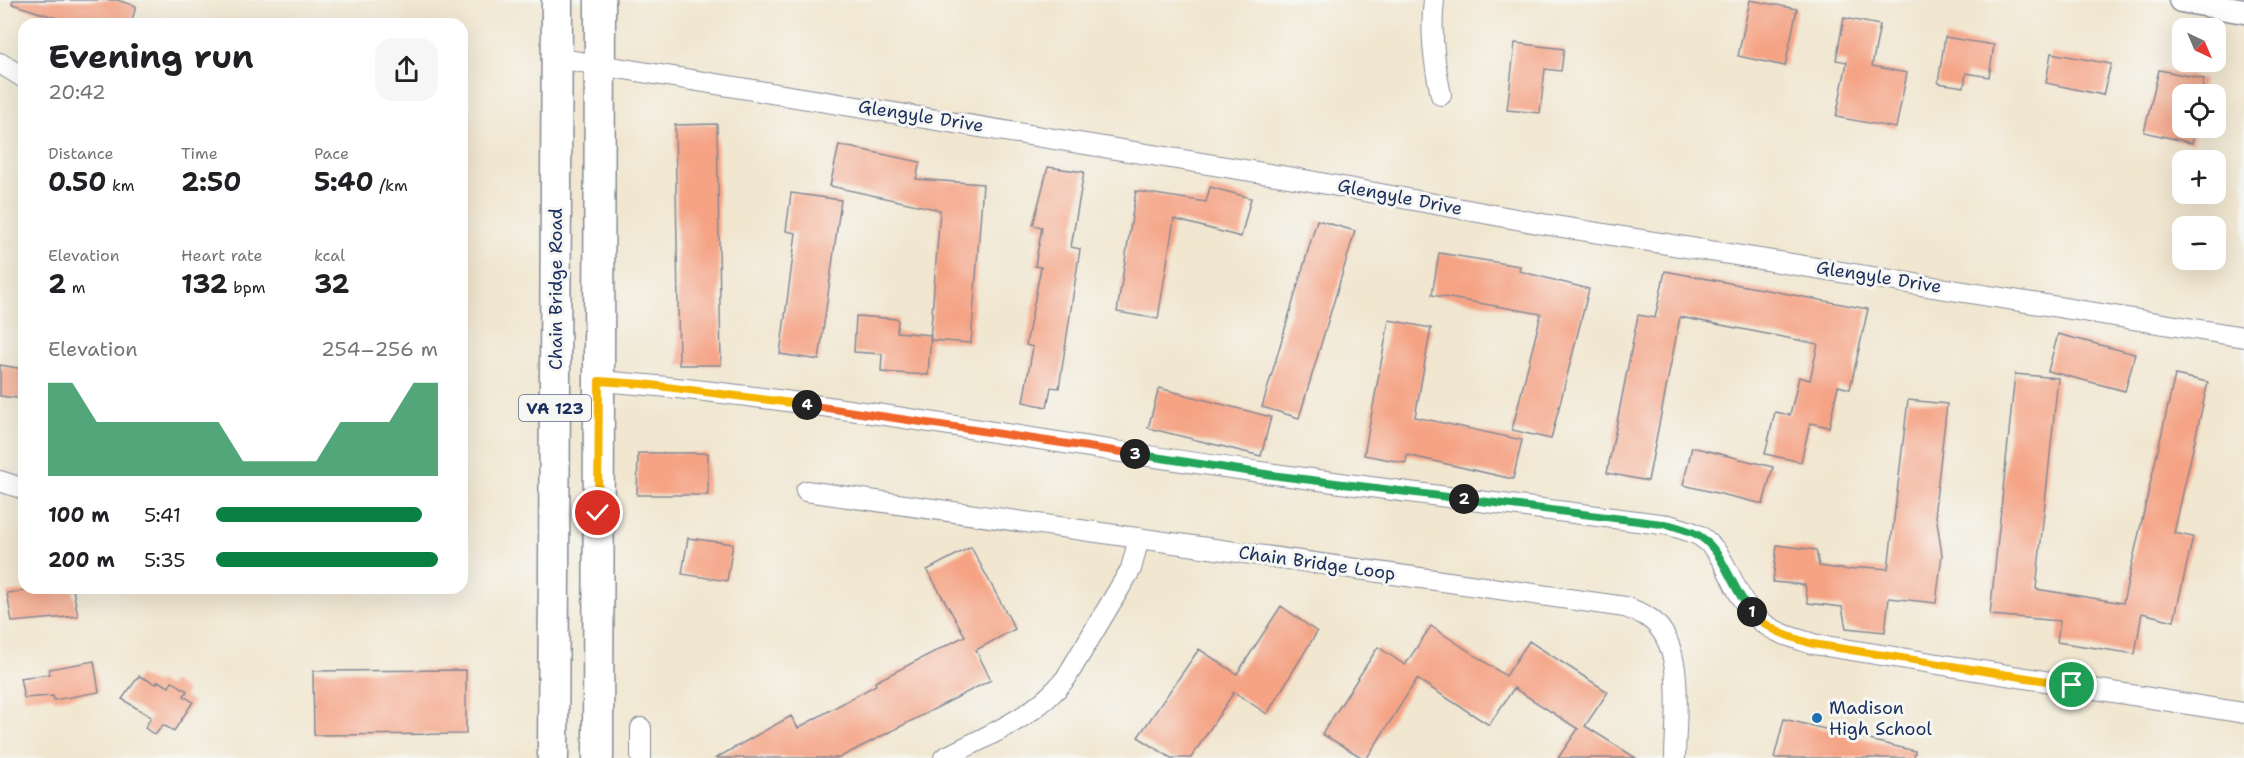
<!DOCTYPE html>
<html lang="en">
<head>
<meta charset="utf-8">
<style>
	body { margin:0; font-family:"Shantell Sans",sans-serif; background:#f6f6f6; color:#202124; height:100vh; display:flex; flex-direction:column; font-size:22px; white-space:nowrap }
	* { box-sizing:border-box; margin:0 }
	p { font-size:20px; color:#757577 }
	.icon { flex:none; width:33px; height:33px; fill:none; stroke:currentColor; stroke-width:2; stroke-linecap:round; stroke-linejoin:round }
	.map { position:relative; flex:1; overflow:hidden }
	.side { position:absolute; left:18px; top:18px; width:450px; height:576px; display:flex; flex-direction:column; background:#fff; border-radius:18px; box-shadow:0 6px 24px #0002 }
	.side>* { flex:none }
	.needle { width:39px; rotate:136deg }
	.buttons { position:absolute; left:2172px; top:18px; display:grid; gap:12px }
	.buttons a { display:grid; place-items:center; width:54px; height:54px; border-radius:12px; background:#fff; box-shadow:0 6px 24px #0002; font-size:30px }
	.pin { position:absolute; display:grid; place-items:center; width:51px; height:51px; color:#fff; margin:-26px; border:3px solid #fff; border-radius:50%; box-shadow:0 2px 6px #0007 }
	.km { position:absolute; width:30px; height:30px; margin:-15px; border-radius:50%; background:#222; color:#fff; font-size:16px; line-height:30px; text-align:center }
	.round { display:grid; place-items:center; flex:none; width:63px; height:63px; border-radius:18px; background:#f6f6f6 }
	.head { display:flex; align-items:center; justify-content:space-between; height:102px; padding:0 30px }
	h1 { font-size:33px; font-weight:700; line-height:45px }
	.metrics { display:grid; grid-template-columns:repeat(3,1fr); gap:9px; height:102px; padding:6px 30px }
	.metrics div { display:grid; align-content:center }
	.metrics b { font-size:26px; font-weight:700 }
	.metrics small { font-size:16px; font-weight:400 }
	.metrics p { font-size:16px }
	.chart { height:168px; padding:12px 30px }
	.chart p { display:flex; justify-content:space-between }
	.chart svg { width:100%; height:108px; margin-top:6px; fill:#0b8043; opacity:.7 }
	ul { padding:0 30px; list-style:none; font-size:20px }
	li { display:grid; grid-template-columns:96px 72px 1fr; align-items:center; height:45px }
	li i { height:15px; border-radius:8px; background:#0b8043 }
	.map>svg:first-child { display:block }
	.building { fill:#f5a384 }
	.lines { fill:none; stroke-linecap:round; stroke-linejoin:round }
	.minor-casing { stroke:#868a96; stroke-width:22 }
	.tertiary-casing { stroke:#868a96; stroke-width:27 }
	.primary-casing { stroke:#868a96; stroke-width:33 }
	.minor { stroke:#fff; stroke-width:20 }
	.tertiary { stroke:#fff; stroke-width:24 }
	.primary { stroke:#fff; stroke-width:30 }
	.split-1-casing { stroke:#fff; stroke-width:12 }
	.split-2-casing { stroke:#fff; stroke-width:12 }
	.split-3-casing { stroke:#fff; stroke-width:12 }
	.split-4-casing { stroke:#fff; stroke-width:12 }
	.split-5-casing { stroke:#fff; stroke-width:12 }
	.split-1 { stroke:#f5b400; stroke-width:8 }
	.split-2 { stroke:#22a559; stroke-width:8 }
	.split-3 { stroke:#22a559; stroke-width:8 }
	.split-4 { stroke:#f0652b; stroke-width:8 }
	.split-5 { stroke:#f5b400; stroke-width:8 }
	.poi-dot { fill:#1f6fb2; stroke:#f6f6f2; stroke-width:2 }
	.labels { text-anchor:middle; stroke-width:6; stroke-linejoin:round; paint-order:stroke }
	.shield { fill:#f6f6f2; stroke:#5d6b8a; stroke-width:1.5 }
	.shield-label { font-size:16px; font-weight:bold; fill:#1b2f5e }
	.street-label { font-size:18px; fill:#1b2f5e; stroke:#f6f6f2 }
	.poi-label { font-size:18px; fill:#1b2f5e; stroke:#f6f6f2; text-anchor:start }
</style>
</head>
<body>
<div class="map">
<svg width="2244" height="758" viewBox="0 0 2244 758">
	<rect width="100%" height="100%" fill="#f6f6f2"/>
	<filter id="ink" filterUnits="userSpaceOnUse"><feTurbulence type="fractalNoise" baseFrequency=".0167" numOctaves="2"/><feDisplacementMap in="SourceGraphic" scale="12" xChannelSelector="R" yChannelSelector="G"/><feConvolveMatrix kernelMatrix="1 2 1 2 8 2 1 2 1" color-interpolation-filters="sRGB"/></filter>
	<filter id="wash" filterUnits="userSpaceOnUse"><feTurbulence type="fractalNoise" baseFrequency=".008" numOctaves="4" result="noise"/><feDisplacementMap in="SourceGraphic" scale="24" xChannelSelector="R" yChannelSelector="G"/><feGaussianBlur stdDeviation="1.35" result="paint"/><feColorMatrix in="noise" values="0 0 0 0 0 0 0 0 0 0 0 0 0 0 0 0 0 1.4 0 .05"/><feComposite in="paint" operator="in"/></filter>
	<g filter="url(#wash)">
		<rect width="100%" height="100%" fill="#f1e6cf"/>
		<g id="blocks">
			<path class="building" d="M13 0H117L136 6 131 24H86L70 19 69 22 12 4Z
				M1750 0 1797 9 1785 66 1738 56Z
				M1844 18 1880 25 1872 66 1907 73 1896 128 1836 117 1847 62 1836 60Z
				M1945 37 1994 45 1989 77 1966 73 1964 87 1938 83Z
				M1515 43 1564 49 1561 71 1545 69 1540 113 1507 110Z
				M2051 53 2111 64 2103 95 2046 83Z
				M2159 70 2204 79 2201 94H2182V128H2195L2192 143 2144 132Z
				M717 124 721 365H679L675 125Z
				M839 145 920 162 916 179 983 184 971 343 930 340 940 210 830 186Z
				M1048 167 1084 172 1071 247 1080 249 1059 388 1051 387 1047 407 1023 402 1033 347 1026 345 1041 267 1035 266 1042 227 1033 225Z
				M1210 187 1251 198 1241 237 1174 219 1158 319 1117 312 1136 191 1206 202Z
				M791 193 841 200 819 360 780 354 796 233 786 231Z
				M1317 220 1355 231 1299 418 1262 407Z
				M1439 253 1520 266 1519 271 1589 289 1551 439 1512 430 1541 314 1432 295Z
				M1665 271 1868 309 1850 389 1838 386 1829 427 1810 423 1801 462 1765 454 1775 412 1790 415 1799 377 1810 380 1818 344 1680 317 1648 481 1607 473 1638 315 1655 318Z
				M856 316 898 319 897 332 931 335 928 375 881 372 882 354 854 352Z
				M1389 320 1431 328 1415 417 1522 440 1513 479 1407 455 1406 463 1364 455Z
				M2058 334 2135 354 2125 391 2048 371Z
				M0 365 24 369V399L0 396Z
				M2015 374 2058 378 2036 589 2123 603 2175 375 2208 382 2174 533 2193 537 2174 621 2142 613 2135 654 2057 642 2060 621 1990 615Z
				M1159 388 1271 417 1261 456 1148 428Z
				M1908 400 1947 404 1935 508 1942 555 1936 603 1889 598 1885 632 1846 628 1842 607 1808 603 1805 585 1773 582 1777 545 1816 550 1819 566 1849 570 1864 567 1888 569Z
				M1692 447 1773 467 1763 504 1683 485Z
				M638 453H708V495H637Z
				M688 538 733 544 727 581 682 574Z
				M971 547 1015 629 976 650 991 680 839 758H716L791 716 798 728 876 685 875 682 965 636 927 570Z
				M54 588 55 592 73 589 78 616 12 622 7 593Z
				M1281 606 1317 632 1267 714 1234 692 1191 758H1171L1138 737 1199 649 1237 674Z
				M1431 626 1506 676 1529 641 1608 692 1585 726 1636 758H1558L1578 729 1514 688 1489 725 1417 679 1367 758H1363L1322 734 1378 647 1405 665Z
				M94 661 99 692 54 700 53 696 24 698 20 678 50 674 49 669Z
				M466 670V734L314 735 313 671Z
				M139 676 156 684 158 681 169 687 172 681 187 691 184 696 193 702 174 731 163 725 155 735 145 728 151 717 122 699Z
				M1784 719 1915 751 1914 758H1774Z"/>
		</g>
	</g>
	<g filter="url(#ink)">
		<use href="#blocks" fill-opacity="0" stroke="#868a96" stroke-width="1.5"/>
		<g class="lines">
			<g class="minor-casing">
				<path id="minor" d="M1434 0C1430 33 1434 63 1441 95
					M556 58 1294 178 1543 224 2244 337
					M0 63 24 78
					M599 381C772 394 944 425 1115 451 1300 479 1485 502 1669 525 1679 528 1692 531 1700 536 1731 556 1732 600 1762 622 1777 634 1795 638 1813 644L2244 713
					M0 481 24 489
					M806 491 1625 607C1632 610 1640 612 1646 616 1688 641 1675 717 1675 758
					M641 758V728
					M944 758C986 736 1036 717 1066 678L1131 569 1139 538"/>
			</g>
			<g class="tertiary-casing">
				<path id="tertiary" d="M2181 0 2244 11"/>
			</g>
			<g class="primary-casing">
				<path id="primary" d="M553 758 557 0
					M598 758 600 0"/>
			</g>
			<use href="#minor" class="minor"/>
			<use href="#tertiary" class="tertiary"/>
			<use href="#primary" class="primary"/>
		</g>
	</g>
	<g class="lines" filter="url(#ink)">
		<g class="split-1-casing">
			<path id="split-1" d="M1752 612C1769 631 1789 637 1813 644L2072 685"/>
		</g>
		<g class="split-2-casing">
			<path id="split-2" d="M1464 499 1670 525C1679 528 1693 531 1701 537 1726 555 1731 589 1752 612"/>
		</g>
		<g class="split-3-casing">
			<path id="split-3" d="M1135 454 1279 476 1464 499"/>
		</g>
		<g class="split-4-casing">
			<path id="split-4" d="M807 405 1135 454"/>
		</g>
		<g class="split-5-casing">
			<path id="split-5" d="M598 513 599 381 643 384 807 405"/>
		</g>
		<use href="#split-1" class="split-1"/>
		<use href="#split-2" class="split-2"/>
		<use href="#split-3" class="split-3"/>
		<use href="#split-4" class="split-4"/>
		<use href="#split-5" class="split-5"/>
	</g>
	<circle class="poi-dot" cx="1817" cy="718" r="6"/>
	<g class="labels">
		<rect class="shield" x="519" y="395" width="72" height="26" rx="4.5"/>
		<g class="shield-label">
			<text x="555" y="414">VA 123</text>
		</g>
		<g class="street-label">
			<text transform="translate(921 116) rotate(9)" y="6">Glengyle Drive</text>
			<text transform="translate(1400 197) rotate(11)" y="6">Glengyle Drive</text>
			<text transform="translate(1879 277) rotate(9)" y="6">Glengyle Drive</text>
			<text transform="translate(556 289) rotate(-90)" y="6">Chain Bridge Road</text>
			<text transform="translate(1317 563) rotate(8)" y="6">Chain Bridge Loop</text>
		</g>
		<g class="poi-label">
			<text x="1829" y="714">Madison<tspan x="1829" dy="21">High School</tspan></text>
		</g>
	</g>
</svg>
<div class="buttons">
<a><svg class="needle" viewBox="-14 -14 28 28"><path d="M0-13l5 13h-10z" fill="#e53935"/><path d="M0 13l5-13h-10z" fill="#757577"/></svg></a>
<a><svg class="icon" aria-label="locate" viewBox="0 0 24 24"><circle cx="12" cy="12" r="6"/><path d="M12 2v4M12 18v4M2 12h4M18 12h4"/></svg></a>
<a>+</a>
<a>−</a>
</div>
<div class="pin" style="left:2072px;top:685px;background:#1e9e55"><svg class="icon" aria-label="arrive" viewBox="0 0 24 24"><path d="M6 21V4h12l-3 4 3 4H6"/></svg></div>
<div class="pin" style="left:598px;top:513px;background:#d93025"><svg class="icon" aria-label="check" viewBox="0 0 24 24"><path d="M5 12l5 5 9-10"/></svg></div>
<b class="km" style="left:1752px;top:612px">1</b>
<b class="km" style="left:1464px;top:499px">2</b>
<b class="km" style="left:1135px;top:454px">3</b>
<b class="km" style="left:807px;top:405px">4</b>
<section class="side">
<div class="head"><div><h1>Evening run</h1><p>20:42</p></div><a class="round"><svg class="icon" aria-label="share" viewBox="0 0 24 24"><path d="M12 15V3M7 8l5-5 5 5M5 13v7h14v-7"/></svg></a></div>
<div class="metrics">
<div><p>Distance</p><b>0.50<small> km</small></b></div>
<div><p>Time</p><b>2:50</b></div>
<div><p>Pace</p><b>5:40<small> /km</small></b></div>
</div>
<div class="metrics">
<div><p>Elevation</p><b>2<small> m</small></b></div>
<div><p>Heart rate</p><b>132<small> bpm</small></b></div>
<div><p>kcal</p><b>32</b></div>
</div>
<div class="chart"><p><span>Elevation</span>254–256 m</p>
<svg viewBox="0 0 160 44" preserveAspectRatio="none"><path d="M0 44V6L10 6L20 22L30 22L40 22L50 22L60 22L70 22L80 38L90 38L100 38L110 38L120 22L130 22L140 22L150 6L160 6V44z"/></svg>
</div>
<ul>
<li><b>100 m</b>5:41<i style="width:93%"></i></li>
<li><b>200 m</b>5:35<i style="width:100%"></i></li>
</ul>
</section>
</div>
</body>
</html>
